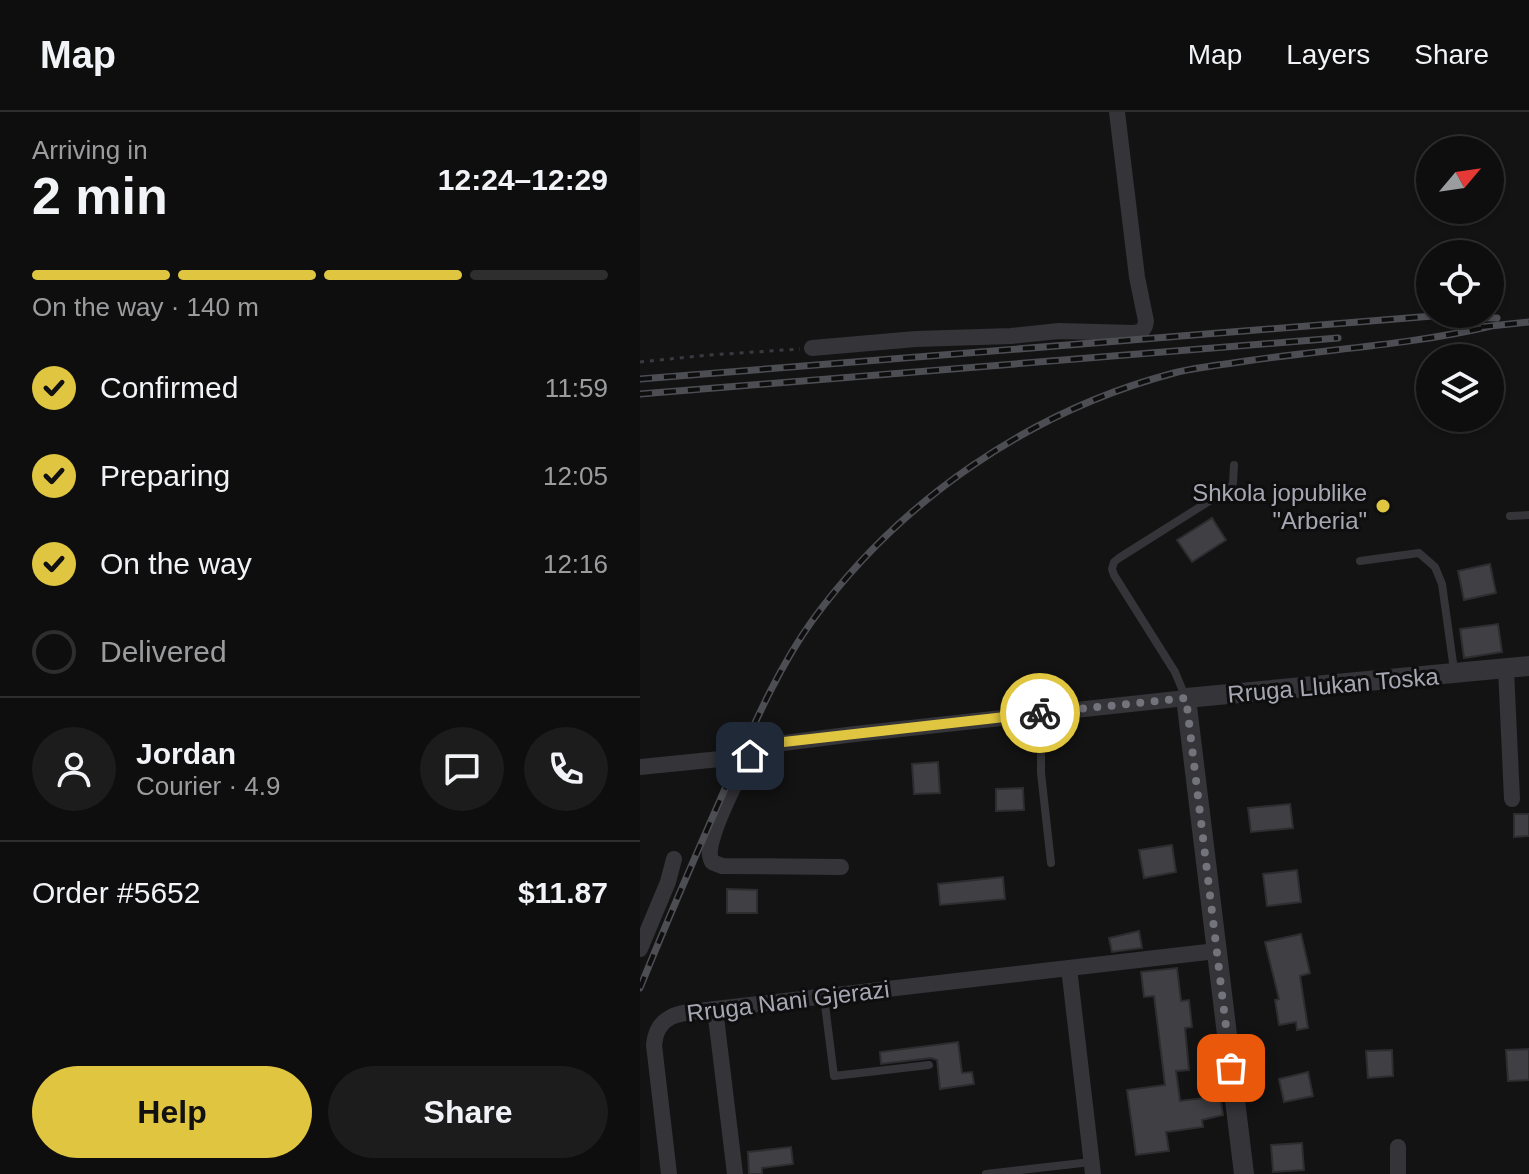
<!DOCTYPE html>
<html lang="en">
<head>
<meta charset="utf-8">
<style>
  body { margin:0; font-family:Arial,sans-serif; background:#1c1c1d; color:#f1f3f6; height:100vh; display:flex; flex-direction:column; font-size:30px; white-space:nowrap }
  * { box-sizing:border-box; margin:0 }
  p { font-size:26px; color:#9b9c9e }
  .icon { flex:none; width:44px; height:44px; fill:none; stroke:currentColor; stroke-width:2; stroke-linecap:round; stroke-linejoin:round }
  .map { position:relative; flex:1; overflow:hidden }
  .side { display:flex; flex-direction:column; background:#0e0e0f; width:640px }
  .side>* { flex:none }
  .needle { width:52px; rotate:61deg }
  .tools { position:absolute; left:776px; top:24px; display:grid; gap:16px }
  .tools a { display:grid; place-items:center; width:88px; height:88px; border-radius:50%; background:#0e0e0f; box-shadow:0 2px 6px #0004,0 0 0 2px #2e2e2f; font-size:40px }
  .pin { position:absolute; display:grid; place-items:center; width:68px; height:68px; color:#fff; margin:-34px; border-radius:16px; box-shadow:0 4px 12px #0006 }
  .courier { position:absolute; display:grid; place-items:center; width:80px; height:80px; margin:-40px; border:6px solid #dfc540; border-radius:50%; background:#fff; color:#222; box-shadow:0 2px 10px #0007 }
  .headline em { font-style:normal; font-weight:700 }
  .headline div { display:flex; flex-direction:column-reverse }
  .headline { display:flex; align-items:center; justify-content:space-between; height:136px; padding:0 32px }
  h1 { font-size:52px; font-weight:700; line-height:60px }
  .bar { display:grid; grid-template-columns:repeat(4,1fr); gap:12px 8px; align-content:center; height:96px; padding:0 32px }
  .bar i { height:10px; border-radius:6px; background:#2e2e2f }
  .bar .active { background:#dfc540 }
  .bar p { grid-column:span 4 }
  .line { display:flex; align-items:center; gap:20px; padding:0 32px; border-top:2px solid #2e2e2f }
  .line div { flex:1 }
  .round { display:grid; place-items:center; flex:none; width:84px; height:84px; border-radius:42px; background:#1c1c1d }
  ol { padding:0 32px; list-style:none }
  li { display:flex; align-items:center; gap:24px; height:88px }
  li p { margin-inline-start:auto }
  li .icon { padding:8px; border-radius:50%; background:#dfc540; color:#111; stroke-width:4 }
  li:last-child { color:#9b9c9e }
  li i { width:44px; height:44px; border:4px solid #2e2e2f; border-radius:50% }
  .button { display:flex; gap:16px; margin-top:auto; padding:16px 32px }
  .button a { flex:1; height:92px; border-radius:48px; background:#dfc540; color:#111; font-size:32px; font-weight:700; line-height:92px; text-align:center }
  .button a+a { background:#1c1c1d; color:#f1f3f6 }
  header { display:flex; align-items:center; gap:48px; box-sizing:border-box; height:112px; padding:0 40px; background:#0e0e0f; border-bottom:2px solid #2e2e2f }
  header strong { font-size:38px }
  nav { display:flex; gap:44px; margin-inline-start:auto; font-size:28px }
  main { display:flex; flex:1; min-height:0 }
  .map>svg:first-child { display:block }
</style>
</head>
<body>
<header>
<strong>Map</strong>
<nav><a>Map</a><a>Layers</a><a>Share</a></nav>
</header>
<main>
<section class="side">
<div class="headline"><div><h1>2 min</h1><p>Arriving in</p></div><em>12:24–12:29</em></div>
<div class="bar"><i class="active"></i><i class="active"></i><i class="active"></i><i></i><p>On the way · 140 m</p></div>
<ol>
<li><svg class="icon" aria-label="check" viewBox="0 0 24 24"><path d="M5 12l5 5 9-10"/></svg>Confirmed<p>11:59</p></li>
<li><svg class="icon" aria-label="check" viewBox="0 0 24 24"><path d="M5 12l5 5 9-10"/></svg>Preparing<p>12:05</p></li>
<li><svg class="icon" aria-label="check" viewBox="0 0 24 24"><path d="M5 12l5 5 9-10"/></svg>On the way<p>12:16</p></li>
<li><i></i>Delivered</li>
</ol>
<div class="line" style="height:144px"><a class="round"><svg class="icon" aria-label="person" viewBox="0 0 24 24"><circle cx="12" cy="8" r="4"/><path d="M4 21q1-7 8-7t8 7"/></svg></a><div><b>Jordan</b><p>Courier · 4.9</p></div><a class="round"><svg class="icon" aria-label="chat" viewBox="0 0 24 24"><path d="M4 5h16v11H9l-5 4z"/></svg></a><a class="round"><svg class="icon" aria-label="phone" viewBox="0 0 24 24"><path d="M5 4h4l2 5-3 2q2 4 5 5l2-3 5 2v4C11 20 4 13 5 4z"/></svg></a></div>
<div class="line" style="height:104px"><div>Order #5652</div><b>$11.87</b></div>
<div class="button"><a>Help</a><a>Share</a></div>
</section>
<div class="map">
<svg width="889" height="1062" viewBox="0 0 889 1062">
  <rect width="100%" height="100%" fill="#131314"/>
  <!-- building -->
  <path fill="#404044" stroke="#2d2d30" stroke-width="2" d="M 572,406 L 586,428 L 552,450 L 537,428 Z
    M 850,452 L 856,481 L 824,488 L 818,459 Z
    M 858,512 L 862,540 L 824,546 L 820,517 Z
    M 298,650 L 300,681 L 274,682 L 272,652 Z
    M 383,676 L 384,698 L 356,699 L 356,677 Z
    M 650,692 L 653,716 L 611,720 L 608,696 Z
    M 874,702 L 889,702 L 889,724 L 874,725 Z
    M 532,733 L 536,760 L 504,766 L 499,738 Z
    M 657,758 L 661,790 L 627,794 L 623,762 Z
    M 363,765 L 365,787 L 300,793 L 298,772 Z
    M 87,777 L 117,778 L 117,801 L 87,801 Z
    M 499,819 L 502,836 L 472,840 L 469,826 Z
    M 661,822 L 670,861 L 660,864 L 668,916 L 657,918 L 656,910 L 639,913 L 635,888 L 639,887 L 625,830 Z
    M 537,856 L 541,889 L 549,888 L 552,915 L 545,916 L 549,958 L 536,959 L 540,989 L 580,984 L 583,1003 L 562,1008 L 563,1015 L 526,1020 L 529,1039 L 496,1043 L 487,978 L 525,973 L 514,884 L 504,885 L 501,860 Z
    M 318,930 L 322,961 L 332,960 L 334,972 L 300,977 L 297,948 L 291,946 L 241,952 L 240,940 Z
    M 889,937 L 889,968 L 868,969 L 866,938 Z
    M 752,938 L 753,964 L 728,966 L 726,939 Z
    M 668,960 L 673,984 L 644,990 L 639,967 Z
    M 662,1031 L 664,1058 L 633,1060 L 631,1033 Z
    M 151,1035 L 153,1052 L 122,1056 L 122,1062 L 109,1062 L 108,1040 Z"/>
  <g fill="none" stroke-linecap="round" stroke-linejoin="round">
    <!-- path -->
    <path stroke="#3a3b40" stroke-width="3" stroke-dasharray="4 6" stroke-linecap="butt" d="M 0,250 L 69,243 L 160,237"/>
    <!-- service -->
    <path stroke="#343439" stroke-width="8" d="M 870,404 L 889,403
      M 720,449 L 779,441 L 795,455 L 802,472 L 814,558
      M 545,584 L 535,560 L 474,463 L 472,457 L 474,450 L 479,446 L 590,376 L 593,371 L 594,353
      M 401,602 L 401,661 L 411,751
      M 184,885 L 194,964 L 289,953
      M 346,1062 L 451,1050"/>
    <!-- minor -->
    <path stroke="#343439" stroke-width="16" d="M 172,236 L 276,227 L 371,224 L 419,219 L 494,221 L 502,219 L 505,214 L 506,209 L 497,165 L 477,0
      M 866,557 L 872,687
      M 0,655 L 110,644
      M 201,755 L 82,754 L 72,750 C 70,744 69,744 70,738 C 72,718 104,645 120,634 L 215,622 L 546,586
      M 0,837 L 28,770 L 34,747
      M 429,856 L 453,1062
      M 75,897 L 95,1062
      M 29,1062 L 14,933 C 17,898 47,901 75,897 L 576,839
      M 758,1062 L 758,1035"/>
    <!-- tertiary -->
    <path stroke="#343439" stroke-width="20" d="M 604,1062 L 546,586 L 889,554"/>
    <defs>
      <path id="rail" d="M 841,215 L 889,210
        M 0,267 L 793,204 L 857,206
        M 0,282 L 698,226
        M 0,876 C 28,806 58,738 88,670 C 113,615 137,558 172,509 C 260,388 390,299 534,261 C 558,255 582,253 606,249 C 688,237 771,233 851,214"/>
    </defs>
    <!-- rail casing -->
    <use href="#rail" stroke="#4d4e53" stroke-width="7"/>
    <!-- rail -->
    <use href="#rail" stroke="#0e0e0f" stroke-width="4" stroke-dasharray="12" stroke-linecap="butt"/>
  </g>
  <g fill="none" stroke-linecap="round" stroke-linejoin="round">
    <!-- done -->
    <path stroke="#73737b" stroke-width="8" stroke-dasharray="0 14.4" d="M 400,601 L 546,586 L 591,956"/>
    <!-- route -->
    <path stroke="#dfc540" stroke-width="10" d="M 110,644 L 114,638 L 126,632 L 400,601"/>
  </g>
  <!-- markers -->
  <circle fill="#dfc540" stroke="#0e0e0f" stroke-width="3" cx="743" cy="394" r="8"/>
  <g text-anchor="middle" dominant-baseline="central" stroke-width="6" stroke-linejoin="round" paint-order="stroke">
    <!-- poi labels -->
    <g font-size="24" fill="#a6a7b3" stroke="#0e0e0f" text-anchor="end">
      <text x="727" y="380">Shkola jopublike<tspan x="727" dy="28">"Arberia"</tspan></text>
    </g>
    <!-- street labels -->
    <g font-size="24" fill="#a6a7b3" stroke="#0e0e0f">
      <text transform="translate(693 573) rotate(-5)">Rruga Llukan Toska</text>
      <text transform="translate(148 889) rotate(-7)">Rruga Nani Gjerazi</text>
    </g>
  </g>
</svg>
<div class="tools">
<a><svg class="needle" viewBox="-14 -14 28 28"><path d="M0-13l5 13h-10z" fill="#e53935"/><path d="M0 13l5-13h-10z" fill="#9b9c9e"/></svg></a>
<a><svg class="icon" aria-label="locate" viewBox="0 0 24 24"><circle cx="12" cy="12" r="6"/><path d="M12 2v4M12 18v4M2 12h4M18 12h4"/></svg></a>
<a><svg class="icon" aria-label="layers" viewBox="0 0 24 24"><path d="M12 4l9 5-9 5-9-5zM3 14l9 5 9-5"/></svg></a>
</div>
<div class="pin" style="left:591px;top:956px;background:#ea580c"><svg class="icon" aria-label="bag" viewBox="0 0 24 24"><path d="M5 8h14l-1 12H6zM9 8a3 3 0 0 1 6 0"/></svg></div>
<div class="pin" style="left:110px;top:644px;background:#1f2937"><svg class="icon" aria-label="home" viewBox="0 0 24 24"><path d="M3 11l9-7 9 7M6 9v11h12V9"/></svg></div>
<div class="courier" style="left:400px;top:601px"><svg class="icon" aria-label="bike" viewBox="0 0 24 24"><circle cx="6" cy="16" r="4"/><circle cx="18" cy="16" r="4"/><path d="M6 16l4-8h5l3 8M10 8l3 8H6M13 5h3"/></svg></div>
</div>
</main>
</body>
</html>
